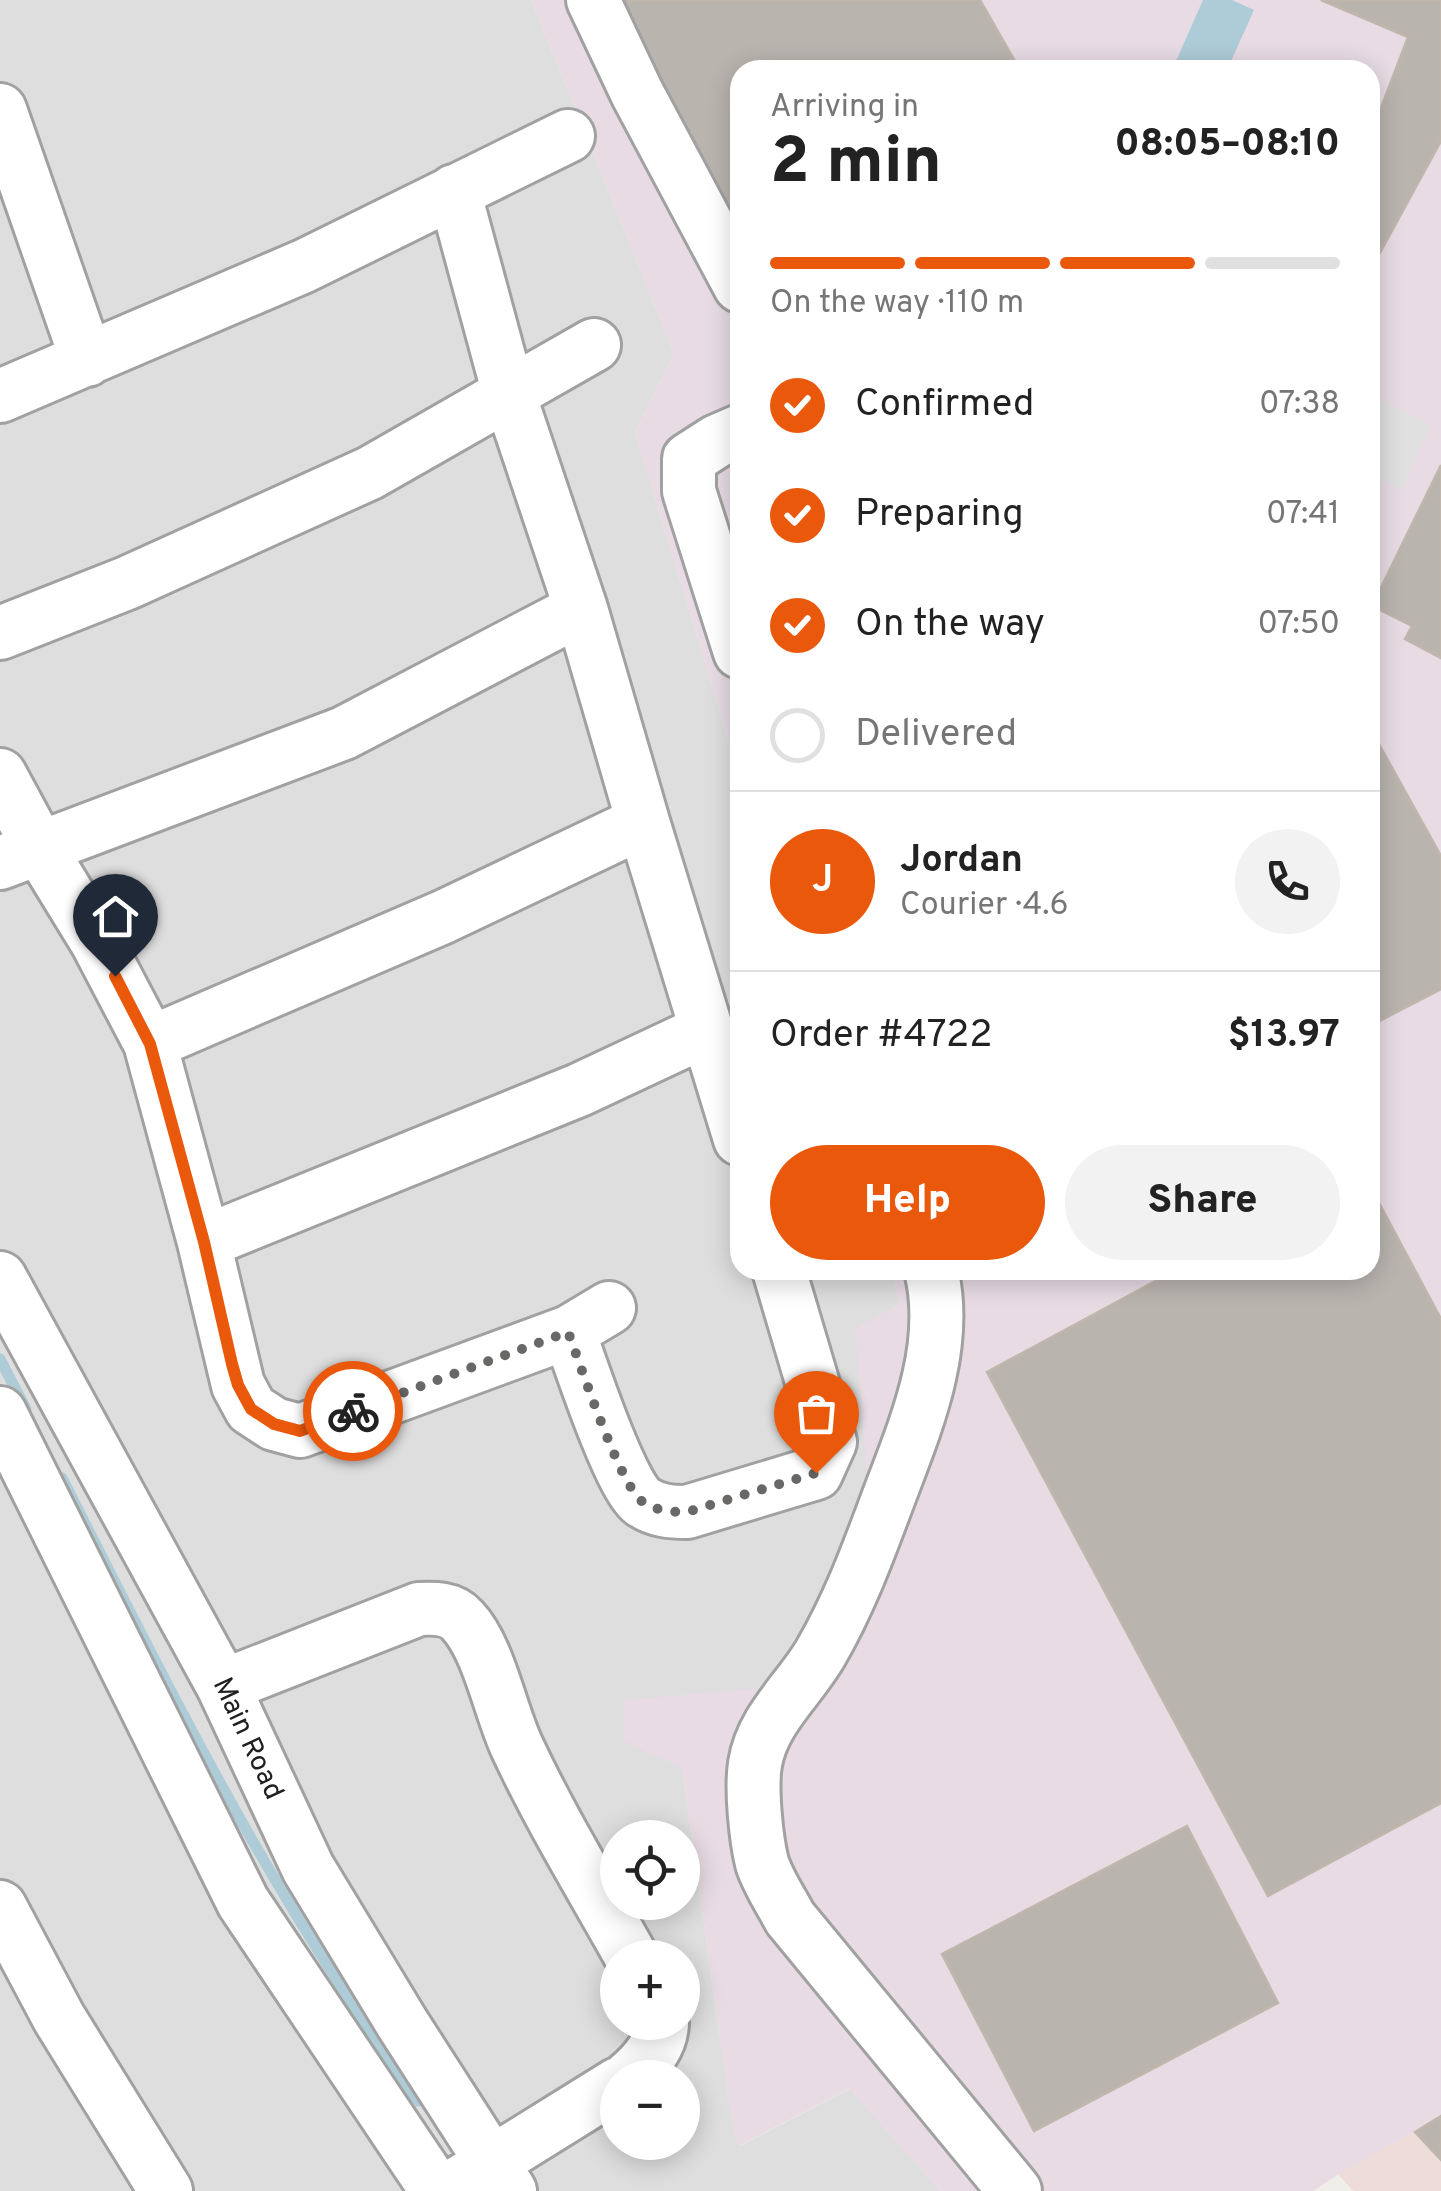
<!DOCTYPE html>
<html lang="en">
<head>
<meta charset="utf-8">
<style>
  body { margin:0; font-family:Overpass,sans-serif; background:#f2f2f2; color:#222; height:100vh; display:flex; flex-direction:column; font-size:38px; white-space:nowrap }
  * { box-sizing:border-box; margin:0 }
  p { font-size:32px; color:#767676 }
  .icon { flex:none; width:55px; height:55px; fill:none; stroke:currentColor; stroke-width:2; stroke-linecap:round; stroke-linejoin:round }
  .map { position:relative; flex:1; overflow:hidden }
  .side { position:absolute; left:730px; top:60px; width:650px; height:1220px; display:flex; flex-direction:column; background:#fff; border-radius:30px; box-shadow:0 5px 25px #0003 }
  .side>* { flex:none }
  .buttons { position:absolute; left:600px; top:1820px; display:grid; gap:20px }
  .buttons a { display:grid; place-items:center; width:100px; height:100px; border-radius:50%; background:#fff; box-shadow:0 5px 25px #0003; font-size:50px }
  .pin { position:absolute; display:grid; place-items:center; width:85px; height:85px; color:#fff; margin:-102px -42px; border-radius:50% 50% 50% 0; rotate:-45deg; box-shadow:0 0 10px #0007 }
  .pin .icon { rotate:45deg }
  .courier { position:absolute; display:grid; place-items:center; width:100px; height:100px; margin:-50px; border:8px solid #ea580c; border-radius:50%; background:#fff; color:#222; box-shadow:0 2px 12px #0007 }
  .head em { font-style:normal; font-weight:800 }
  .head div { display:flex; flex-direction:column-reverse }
  .head { display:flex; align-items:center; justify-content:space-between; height:170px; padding:0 40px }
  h1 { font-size:65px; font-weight:800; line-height:75px }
  .bar { display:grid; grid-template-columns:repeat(4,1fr); gap:15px 10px; align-content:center; height:120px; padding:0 40px }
  .bar i { height:12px; border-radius:8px; background:#e0e0e0 }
  .bar .selected { background:#ea580c }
  .bar p { grid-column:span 4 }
  .line { display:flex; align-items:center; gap:25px; padding:0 40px; border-top:2px solid #e0e0e0 }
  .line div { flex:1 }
  .round { display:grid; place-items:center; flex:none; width:105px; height:105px; border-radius:52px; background:#f2f2f2 }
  ol { padding:0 40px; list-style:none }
  li { display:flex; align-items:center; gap:30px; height:110px }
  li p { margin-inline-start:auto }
  li .icon { padding:10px; border-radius:50%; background:#ea580c; color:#fff; stroke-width:4 }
  li:last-child { color:#767676 }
  li i { width:55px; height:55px; border:5px solid #e0e0e0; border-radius:50% }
  .button { display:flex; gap:20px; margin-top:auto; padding:20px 40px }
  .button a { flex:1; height:115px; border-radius:60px; background:#ea580c; color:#fff; font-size:40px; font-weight:800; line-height:115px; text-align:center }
  .button a+a { background:#f2f2f2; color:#222 }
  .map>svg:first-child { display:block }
</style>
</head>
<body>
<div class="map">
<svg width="1441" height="2191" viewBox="0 0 1441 2191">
  <rect width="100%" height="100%" fill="#f0eee8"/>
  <!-- residential -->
  <path fill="#dedede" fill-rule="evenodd" d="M 0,0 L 531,0 L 674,354 L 635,433 L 740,778 L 740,1270 L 890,1270 L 900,1303 L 868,1491 L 813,1658 L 682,1768 L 730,2108 L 740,2146 L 850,2089 L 940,2191 L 0,2191 ZM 618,1838 L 682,1838 L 682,1902 L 618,1902 ZM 618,1958 L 682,1958 L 682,2022 L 618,2022 ZM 618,2078 L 682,2078 L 682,2142 L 618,2142 Z"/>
  <!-- commercial -->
  <path fill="#eedcda" d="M 1441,2116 L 1441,2191 L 1353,2191 L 1338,2174 Z"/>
  <!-- industrial -->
  <path fill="#e8dbe4" d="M 531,0 L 1441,0 L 1441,2116 L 1339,2174 L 1313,2191 L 940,2191 L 849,2089 L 739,2146 L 734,2137 L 682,1768 L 623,1741 L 624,1700 L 788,1686 L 868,1491 L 855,1329 L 900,1303 L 890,1270 L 1370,1270 L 1370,70 L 740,70 L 740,778 L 635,433 L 674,354 Z"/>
  <!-- parking -->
  <path fill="#e0e0e0" d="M 1370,396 L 1431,424 L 1402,490 L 1370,473 Z"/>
  <!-- water -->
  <path fill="#aecbd8" d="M 1203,0 L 1232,0 L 1254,10 L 1227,70 L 1172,70 Z"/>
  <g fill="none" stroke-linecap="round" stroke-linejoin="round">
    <!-- stream -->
    <path stroke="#aecbd8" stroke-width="11" d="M 0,1359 L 26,1409
      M 62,1478 C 130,1612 197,1747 273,1876 C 318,1953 367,2028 418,2101"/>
  </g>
  <!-- building -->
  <path fill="#b9b4ae" stroke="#c0b6ac" stroke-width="2.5" d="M 606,0 L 980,0 L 1020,70 L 740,70 L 740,232 Z
    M 1321,0 L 1441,0 L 1441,141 L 1370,271 L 1370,137 L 1408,37 Z
    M 1441,465 L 1441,658 L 1405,639 L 1412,626 L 1372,606 Z
    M 1370,728 L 1441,856 L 1441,989 L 1370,1026 Z
    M 1370,1186 L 1441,1319 L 1441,1803 L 1268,1896 L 987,1372 L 1176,1270 L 1370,1270 Z
    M 1187,1826 L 1278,2003 L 1034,2131 L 942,1954 Z
    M 1441,2116 L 1441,2160 L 1415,2132 Z"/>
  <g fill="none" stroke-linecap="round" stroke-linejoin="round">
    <defs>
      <path id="minor" d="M 593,0 L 637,93 L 740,286
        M 0,110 L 87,360
        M 454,191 L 509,394 L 581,609 L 643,822 L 740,1139
        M 0,396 L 304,266 L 568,136
        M 740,431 L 717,441 L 689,459 L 689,491 L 740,652
        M 0,633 L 127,583 L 370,473 L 594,345
        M 0,775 L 40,849 L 97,942 L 150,1043 L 204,1242 L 238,1385 L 251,1409 L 274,1424 L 300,1431 L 569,1332 L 609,1308
        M 0,863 L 344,733 L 581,609
        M 150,1043 L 443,917 L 643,822
        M 204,1242 L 579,1090 L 707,1030
        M 931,1270 C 951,1350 912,1434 885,1507 C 866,1558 848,1606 820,1654 C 798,1691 762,1720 755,1764 C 751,1789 756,1839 762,1863 C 768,1882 781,1901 790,1918 L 1015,2191
        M 0,1278 L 223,1686 L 308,1868 L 402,2023 L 510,2191
        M 569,1332 C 580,1363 621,1488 643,1502 C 657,1511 671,1512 687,1512 L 816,1473 L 830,1442 L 779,1270
        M 0,1413 L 243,1902 L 437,2191
        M 223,1686 L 419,1609 C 434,1608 451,1608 462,1620 C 489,1648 500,1711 517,1747 C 551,1820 593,1888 632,1958
        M 0,1907 L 59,2018 L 166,2191
        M 628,2078 C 645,2064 662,2044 662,2022
        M 462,2181 L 618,2084"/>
    </defs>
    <!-- minor casing -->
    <use href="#minor" stroke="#a1a1a1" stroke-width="58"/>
    <!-- minor -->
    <use href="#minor" stroke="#fff" stroke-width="52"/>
  </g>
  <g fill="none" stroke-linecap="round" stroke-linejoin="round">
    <!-- done -->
    <path stroke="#696866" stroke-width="10" stroke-dasharray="0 18" d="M 353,1411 L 568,1332 C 580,1363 621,1489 643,1502 C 657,1511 671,1512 687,1512 L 816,1473"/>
    <!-- route -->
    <path stroke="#ea580c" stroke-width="12" d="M 115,976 L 150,1044 L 204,1242 L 232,1364 L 238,1385 L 251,1409 L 274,1424 L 300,1431 L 353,1411"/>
  </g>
  <g text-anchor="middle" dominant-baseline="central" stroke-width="8" stroke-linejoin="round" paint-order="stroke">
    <!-- street labels -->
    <g font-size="28" fill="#202020" stroke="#fff">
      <text transform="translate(247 1739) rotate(65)">Main Road</text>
    </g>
  </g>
</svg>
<div class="buttons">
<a><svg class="icon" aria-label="locate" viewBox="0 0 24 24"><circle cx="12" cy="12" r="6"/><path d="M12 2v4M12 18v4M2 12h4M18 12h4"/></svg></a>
<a>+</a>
<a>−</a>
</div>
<div class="pin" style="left:816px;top:1473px;background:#ea580c"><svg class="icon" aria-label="bag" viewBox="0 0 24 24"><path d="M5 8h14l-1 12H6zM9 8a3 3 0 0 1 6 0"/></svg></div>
<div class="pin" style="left:115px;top:976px;background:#1f2937"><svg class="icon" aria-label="home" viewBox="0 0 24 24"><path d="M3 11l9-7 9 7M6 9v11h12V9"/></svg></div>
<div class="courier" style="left:353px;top:1411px"><svg class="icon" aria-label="bike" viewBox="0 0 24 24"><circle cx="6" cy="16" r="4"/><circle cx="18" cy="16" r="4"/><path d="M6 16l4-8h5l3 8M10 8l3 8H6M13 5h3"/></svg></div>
<section class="side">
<div class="head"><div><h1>2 min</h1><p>Arriving in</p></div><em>08:05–08:10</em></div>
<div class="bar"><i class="selected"></i><i class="selected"></i><i class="selected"></i><i></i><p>On the way · 110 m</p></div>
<ol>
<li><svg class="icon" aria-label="check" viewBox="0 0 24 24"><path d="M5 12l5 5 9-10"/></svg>Confirmed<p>07:38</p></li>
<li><svg class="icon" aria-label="check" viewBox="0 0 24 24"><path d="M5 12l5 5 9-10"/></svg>Preparing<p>07:41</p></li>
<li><svg class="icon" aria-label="check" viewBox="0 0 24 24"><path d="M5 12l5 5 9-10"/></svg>On the way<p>07:50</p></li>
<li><i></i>Delivered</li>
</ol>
<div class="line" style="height:180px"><b class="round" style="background:#ea580c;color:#fff">J</b><div><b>Jordan</b><p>Courier · 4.6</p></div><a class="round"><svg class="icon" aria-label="phone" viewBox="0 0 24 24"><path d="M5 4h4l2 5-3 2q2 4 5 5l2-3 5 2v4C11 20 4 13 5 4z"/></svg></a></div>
<div class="line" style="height:130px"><div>Order #4722</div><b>$13.97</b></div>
<div class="button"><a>Help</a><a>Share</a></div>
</section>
</div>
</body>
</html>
